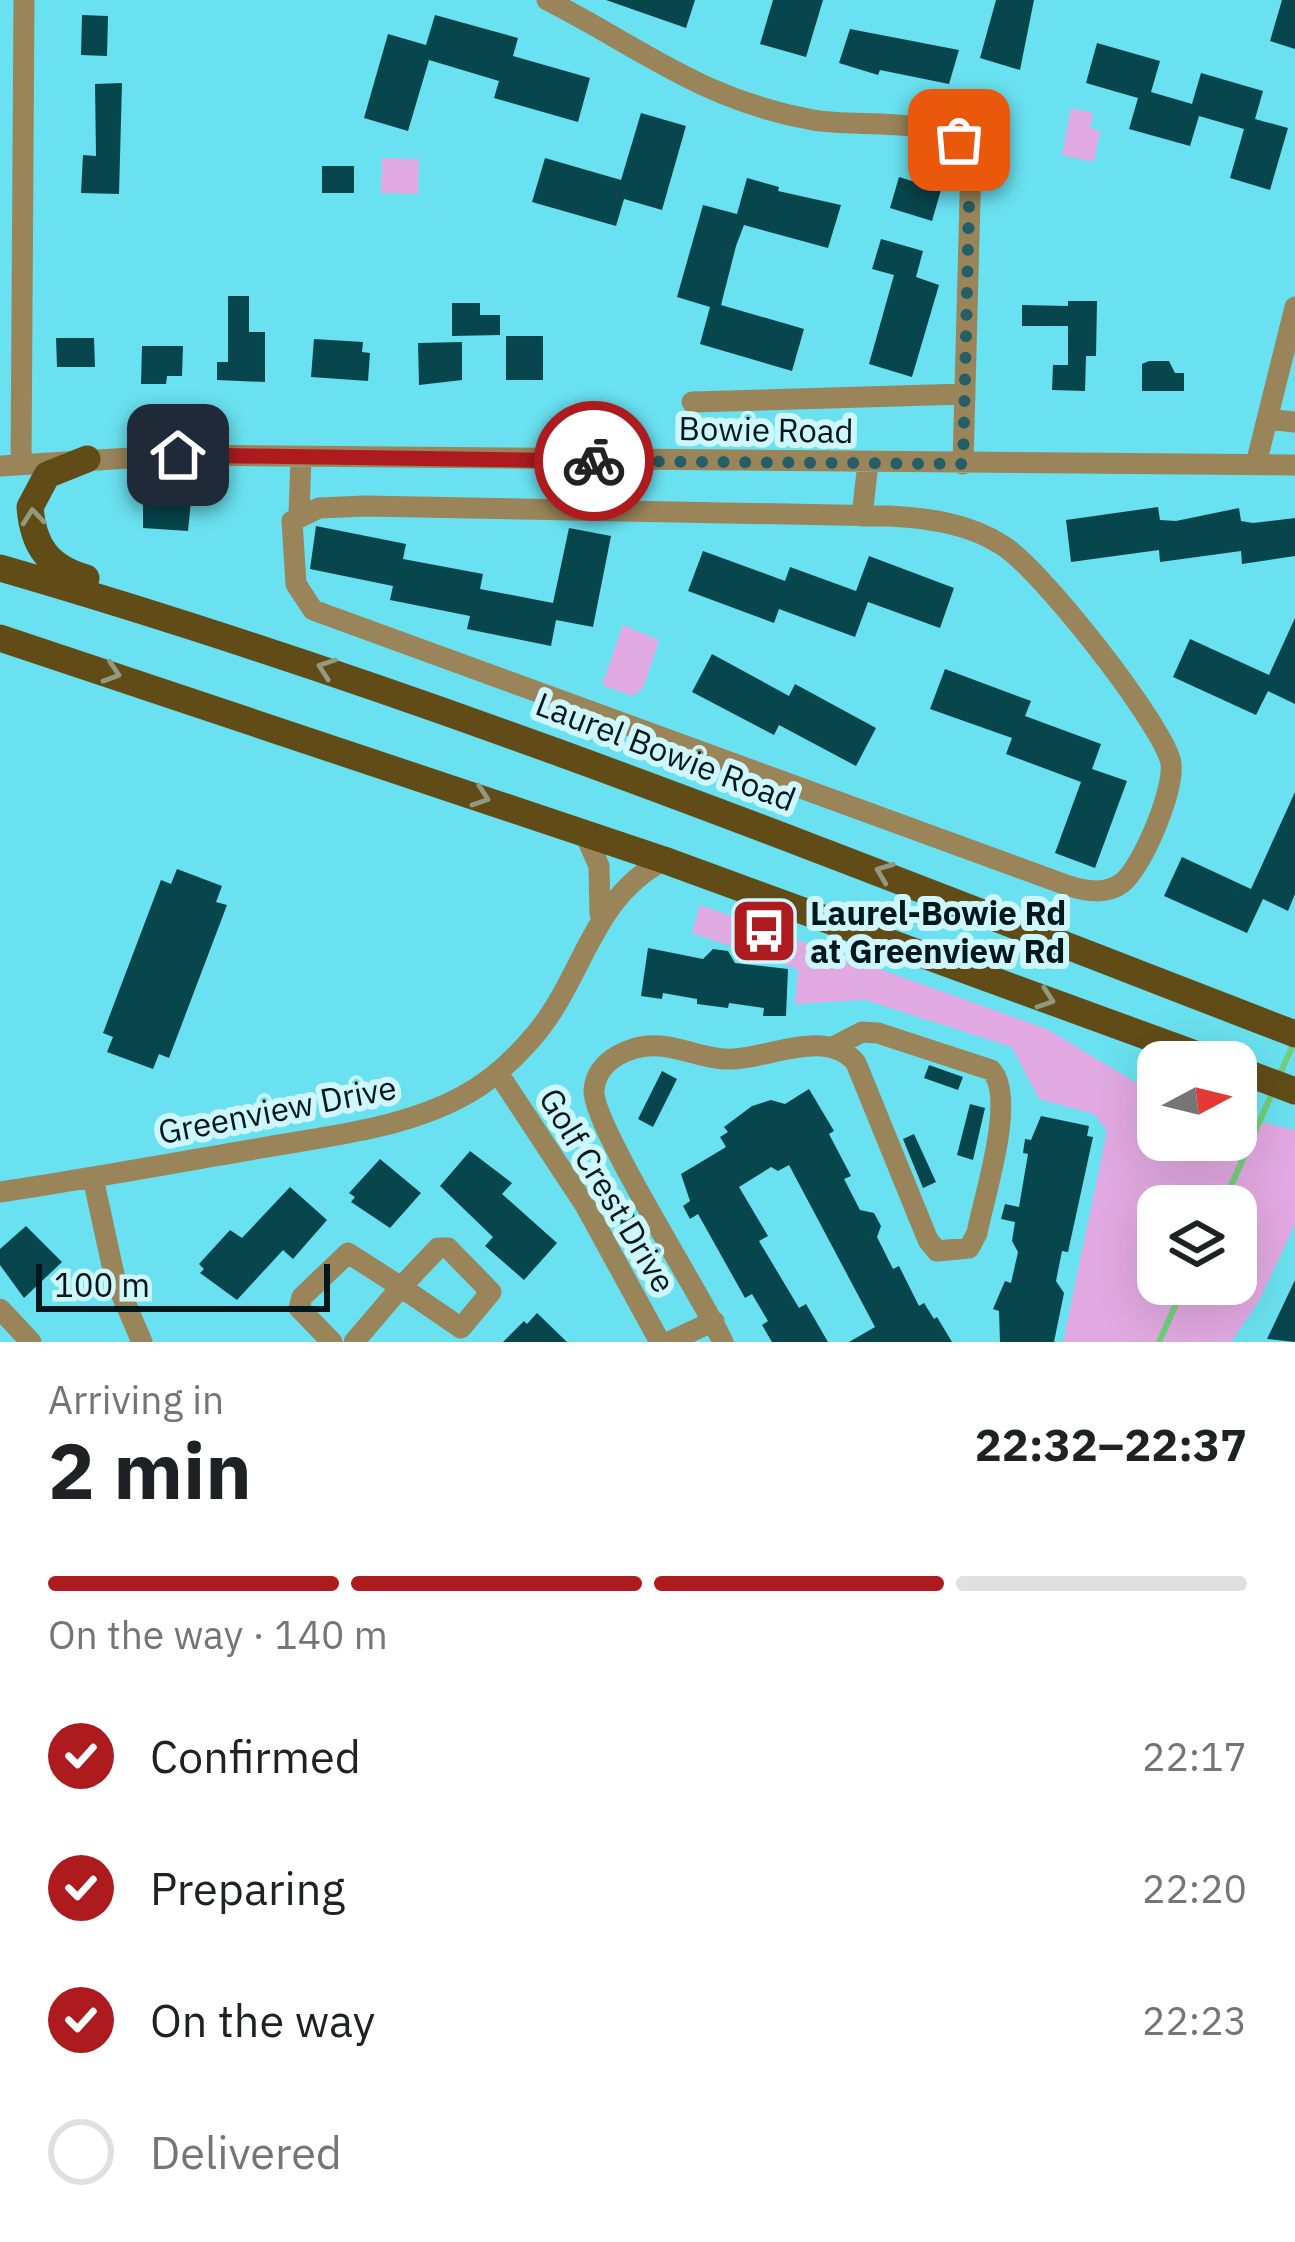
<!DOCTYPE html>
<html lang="en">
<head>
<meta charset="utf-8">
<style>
  body { margin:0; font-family:"IBM Plex Sans",sans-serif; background:#f2f2f2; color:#202124; height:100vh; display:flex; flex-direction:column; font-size:45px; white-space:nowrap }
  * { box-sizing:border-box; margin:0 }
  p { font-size:39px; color:#757577 }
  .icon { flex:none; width:66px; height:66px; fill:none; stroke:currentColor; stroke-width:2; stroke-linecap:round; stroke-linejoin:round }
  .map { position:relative; height:1342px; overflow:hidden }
  .side { display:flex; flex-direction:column; background:#fff; flex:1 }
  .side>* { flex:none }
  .needle { width:78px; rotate:83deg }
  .tools { position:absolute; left:1137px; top:1041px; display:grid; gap:24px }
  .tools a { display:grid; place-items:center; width:120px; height:120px; border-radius:24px; background:#fff; box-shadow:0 12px 48px #0002; font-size:60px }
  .scale { position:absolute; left:36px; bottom:30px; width:294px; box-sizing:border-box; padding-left:12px; border:6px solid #00181b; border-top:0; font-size:33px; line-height:42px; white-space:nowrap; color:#00181b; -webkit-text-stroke:9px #cdf7fc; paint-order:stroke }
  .pin { position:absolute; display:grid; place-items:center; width:102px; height:102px; color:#fff; margin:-51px; border-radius:24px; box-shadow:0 6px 18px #0006 }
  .courier { position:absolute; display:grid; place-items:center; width:120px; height:120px; margin:-60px; border:9px solid #ae1b1f; border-radius:50%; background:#fff; color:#222; box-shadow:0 3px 15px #0007 }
  .head em { font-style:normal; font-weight:700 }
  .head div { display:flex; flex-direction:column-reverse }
  .head { display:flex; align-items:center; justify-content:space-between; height:204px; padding:0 48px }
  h1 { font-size:78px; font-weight:700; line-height:90px }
  .bar { display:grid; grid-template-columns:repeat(4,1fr); gap:18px 12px; align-content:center; height:144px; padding:0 48px }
  .bar i { height:15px; border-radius:9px; background:#e0e0e0 }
  .bar .current { background:#ae1b1f }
  .bar p { grid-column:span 4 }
  ol { padding:0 48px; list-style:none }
  li { display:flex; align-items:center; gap:36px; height:132px }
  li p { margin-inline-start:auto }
  li .icon { padding:12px; border-radius:50%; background:#ae1b1f; color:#fff; stroke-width:4 }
  li:last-child { color:#757577 }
  li i { width:66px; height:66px; border:6px solid #e0e0e0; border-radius:50% }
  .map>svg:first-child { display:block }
</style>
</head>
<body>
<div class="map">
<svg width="1295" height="1342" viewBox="0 0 1295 1342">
  <rect width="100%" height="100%" fill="#6ae1f0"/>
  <!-- green -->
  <path fill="#e1a9e1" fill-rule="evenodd" d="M 1071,108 L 1093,113 L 1090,128 L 1100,131 L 1094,162 L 1062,155 Z
    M 382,158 L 419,159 L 418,194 L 381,193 Z
    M 623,625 L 659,640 L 643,688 L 632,696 L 602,685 Z
    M 700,905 L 1047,1029 L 1158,1096 L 1158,1140 L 1236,1140 L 1236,1116 L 1295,1130 L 1295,1224 L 1260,1299 L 1231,1342 L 1063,1342 L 1107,1131 L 1094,1114 L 1039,1099 L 1012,1047 L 865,1000 L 795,1004 L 798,969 L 692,933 ZM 1236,1206 L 1236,1284 L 1158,1284 L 1158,1206 Z"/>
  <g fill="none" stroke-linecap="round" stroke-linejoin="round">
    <!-- stream -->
    <path stroke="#72cf7c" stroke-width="6" d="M 1280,1074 L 1294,1042
      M 1222,1206 L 1273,1091
      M 1159,1342 L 1185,1284"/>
  </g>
  <!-- building -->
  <path fill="#08464d" d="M 606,0 L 695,0 L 686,28 Z
    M 773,0 L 823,0 L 806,57 L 760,44 Z
    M 996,0 L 1034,0 L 1020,70 L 980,58 Z
    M 1282,0 L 1295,0 L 1295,49 L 1270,41 Z
    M 82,15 L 108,16 L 107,56 L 81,55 Z
    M 435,15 L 518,38 L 513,56 L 590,78 L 578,122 L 494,98 L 499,81 L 429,60 L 408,131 L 364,118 L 388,34 L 426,45 Z
    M 850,29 L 959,50 L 949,84 L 880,70 L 878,75 L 839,63 Z
    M 1097,43 L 1160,61 L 1151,92 L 1192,104 L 1201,73 L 1263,91 L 1255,119 L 1288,128 L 1270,190 L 1230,178 L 1244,129 L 1199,116 L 1190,146 L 1129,129 L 1138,98 L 1086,83 Z
    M 122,83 L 119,194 L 81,193 L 83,155 L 96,156 L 95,84 Z
    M 641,113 L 686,126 L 662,210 L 624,199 L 616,226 L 532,202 L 545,158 L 621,180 Z
    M 322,166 L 354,166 L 354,193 L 322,193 Z
    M 899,177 L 941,190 L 932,221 L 890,208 Z
    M 747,178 L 779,187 L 778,191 L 841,205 L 828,248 L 744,225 L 736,246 L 721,305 L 804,329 L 792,371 L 700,344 L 710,307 L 677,297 L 703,205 L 737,214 Z
    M 881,239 L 923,251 L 916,277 L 939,285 L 912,377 L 869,364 L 894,275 L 872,269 Z
    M 228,296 L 249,296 L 249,332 L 265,332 L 265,382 L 217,380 L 217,362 L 228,362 Z
    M 1068,301 L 1097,301 L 1096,356 L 1086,356 L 1085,391 L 1052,390 L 1053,365 L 1068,365 L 1068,326 L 1022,326 L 1022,305 L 1068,306 Z
    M 452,303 L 480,303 L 480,315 L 500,315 L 500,335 L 452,336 Z
    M 506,336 L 543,336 L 543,380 L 506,380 Z
    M 56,338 L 94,338 L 95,367 L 57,367 Z
    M 314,339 L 363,342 L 362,352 L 370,353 L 368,381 L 311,377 Z
    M 462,342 L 462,380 L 419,385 L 418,343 Z
    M 142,346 L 183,346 L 182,376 L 167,376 L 166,384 L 141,384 Z
    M 1149,361 L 1169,361 L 1175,373 L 1184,373 L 1184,391 L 1142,391 L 1142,364 Z
    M 143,490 L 192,491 L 188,531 L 143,528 Z
    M 1158,507 L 1160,520 L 1176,521 L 1239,508 L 1241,521 L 1253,523 L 1295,518 L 1295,556 L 1242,564 L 1241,551 L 1160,562 L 1159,550 L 1071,562 L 1066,520 Z
    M 316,526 L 406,544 L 403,559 L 483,574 L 480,589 L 553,603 L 569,528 L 611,536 L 593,627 L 556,620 L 551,646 L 467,629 L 470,616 L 390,600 L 393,586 L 310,569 Z
    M 703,551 L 785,581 L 790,567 L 856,591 L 869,556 L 954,588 L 940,628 L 868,602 L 855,637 L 779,609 L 774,623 L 688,591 Z
    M 1295,618 L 1295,704 L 1268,691 L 1256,715 L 1173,677 L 1190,639 L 1269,675 Z
    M 712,654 L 789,696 L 795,684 L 876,728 L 856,766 L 779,725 L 774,735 L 692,692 Z
    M 945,669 L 1031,701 L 1025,716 L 1101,744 L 1092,769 L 1127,781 L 1095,868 L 1055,853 L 1081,782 L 1006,754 L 1012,738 L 930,709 Z
    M 1295,792 L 1295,894 L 1288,911 L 1263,899 L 1247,933 L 1164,896 L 1182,857 L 1251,889 Z
    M 177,869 L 222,886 L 216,902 L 227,905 L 169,1058 L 159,1054 L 153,1069 L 107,1052 L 113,1037 L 103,1033 L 161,880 L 171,884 Z
    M 648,948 L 703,959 L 713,949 L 728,951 L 735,963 L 788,969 L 786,1016 L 763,1016 L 764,1008 L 729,1003 L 728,1008 L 697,1004 L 697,999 L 663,993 L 662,999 L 641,996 Z
    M 929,1065 L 963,1077 L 958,1090 L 924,1078 Z
    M 662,1071 L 677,1079 L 653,1127 L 638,1119 Z
    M 809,1089 L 834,1131 L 829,1134 L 851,1176 L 844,1179 L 860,1210 L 874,1213 L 881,1226 L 877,1237 L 893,1269 L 899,1266 L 919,1306 L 924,1303 L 934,1319 L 937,1317 L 952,1342 L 849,1342 L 875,1327 L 789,1165 L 778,1171 L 771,1167 L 739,1187 L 768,1236 L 759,1241 L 799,1308 L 806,1304 L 828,1342 L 772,1342 L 762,1325 L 768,1321 L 752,1294 L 745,1298 L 698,1214 L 690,1219 L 683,1206 L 690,1201 L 681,1174 L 726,1147 L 720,1137 L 728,1132 L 724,1127 L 752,1106 L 771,1100 L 785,1104 Z
    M 970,1104 L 985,1108 L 973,1160 L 957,1155 Z
    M 1041,1116 L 1089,1126 L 1087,1136 L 1093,1137 L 1068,1252 L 1062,1251 L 1056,1281 L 1064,1293 L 1054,1342 L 1000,1342 L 999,1311 L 993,1309 L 1005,1281 L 1011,1283 L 1018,1252 L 1012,1241 L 1015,1222 L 1001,1219 L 1005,1204 L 1019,1207 L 1028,1154 L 1023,1153 L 1025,1139 L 1031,1140 Z
    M 914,1134 L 936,1182 L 923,1188 L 903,1139 Z
    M 470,1151 L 512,1183 L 502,1194 L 557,1243 L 524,1280 L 485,1246 L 493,1237 L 440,1186 Z
    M 380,1159 L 421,1193 L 390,1228 L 351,1202 L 355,1197 L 349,1193 Z
    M 290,1187 L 327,1220 L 293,1259 L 283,1250 L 237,1300 L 200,1273 L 204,1269 L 199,1264 L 230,1230 L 242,1238 Z
    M 627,1202 L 653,1248 L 640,1256 L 613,1211 Z
    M 26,1226 L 62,1262 L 24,1298 L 0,1265 L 0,1249 Z
    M 1295,1280 L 1295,1342 L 1267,1339 Z
    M 537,1313 L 567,1342 L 503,1342 L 524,1321 L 527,1324 Z"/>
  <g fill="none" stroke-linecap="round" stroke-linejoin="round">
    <!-- minor -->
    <path stroke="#998559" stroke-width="21" d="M 547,0 C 643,49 702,100 813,120 C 857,128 930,115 965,146 L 971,161 L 963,464
      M 692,402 L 965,394
      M 1267,419 L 1295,422
      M 21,463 L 24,0
      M 1256,464 L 1295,307
      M 0,466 L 179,455 L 1295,465
      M 365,506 L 888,516 C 927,518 968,523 1002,545 C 1040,568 1156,716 1170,759 C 1178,784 1142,868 1122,883 C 1106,895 1086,891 1069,886 L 313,610 L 296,584 L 292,521 L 319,508 Z
      M 299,514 L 301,457
      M 862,516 L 868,463
      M 584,832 L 599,866 L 600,914
      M 498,1073 L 585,1205 L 660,1342
      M 93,1178 L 115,1279 L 142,1342
      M 0,1192 C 87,1179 174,1163 261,1148 C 328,1136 402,1129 463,1096 C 487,1083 508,1065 526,1045 C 585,983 586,902 664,860
      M 438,1248 L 448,1248 L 491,1292 L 461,1328 L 401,1287 Z
      M 0,1309 L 31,1342
      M 332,1342 L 299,1308 L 302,1297 L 348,1253 L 401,1287 L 354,1342
      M 669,1342 L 714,1321
      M 723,1342 C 702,1296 591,1123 594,1090 C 596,1067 615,1054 636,1048 C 672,1039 699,1061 734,1059 C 771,1057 828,1028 856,1063 L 928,1240 L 937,1251 L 969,1248 L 977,1233 C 984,1196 1017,1097 991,1070 L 878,1033 L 862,1032 L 833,1047"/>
    <!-- major -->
    <path stroke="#614c17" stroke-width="27" d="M 0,568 C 442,696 866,869 1295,1034
      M 86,578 C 48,567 33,546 30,507 L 47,475 L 87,459
      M 0,638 L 664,860 L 1217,1062
      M 1236,1069 L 1295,1091"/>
  </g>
  <!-- one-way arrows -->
  <defs><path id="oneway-chevron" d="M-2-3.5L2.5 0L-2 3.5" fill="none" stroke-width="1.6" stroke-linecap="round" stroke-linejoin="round" transform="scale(3)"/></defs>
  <g stroke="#92997e">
    <use href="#oneway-chevron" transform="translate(33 517) rotate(-96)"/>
    <use href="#oneway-chevron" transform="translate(326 668) rotate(-161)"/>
    <use href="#oneway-chevron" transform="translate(112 673) rotate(18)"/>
    <use href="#oneway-chevron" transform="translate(481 797) rotate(19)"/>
    <use href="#oneway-chevron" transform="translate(884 872) rotate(-159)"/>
    <use href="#oneway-chevron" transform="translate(1046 999) rotate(19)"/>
  </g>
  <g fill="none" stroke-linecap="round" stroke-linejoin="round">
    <!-- done -->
    <path stroke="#255e66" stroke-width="12" stroke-dasharray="0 21.6" d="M 594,461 L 963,464 L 970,161 L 959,140"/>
    <!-- route -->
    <path stroke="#ae1b1f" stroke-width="15" d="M 178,455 L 594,461"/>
  </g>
  <!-- icons -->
  <defs>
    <symbol id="bus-square" viewBox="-11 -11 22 22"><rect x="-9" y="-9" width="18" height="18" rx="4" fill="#ae1b1f" stroke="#cdf7fc"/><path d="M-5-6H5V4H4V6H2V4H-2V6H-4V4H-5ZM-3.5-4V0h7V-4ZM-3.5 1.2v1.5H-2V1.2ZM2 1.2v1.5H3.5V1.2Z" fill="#fff"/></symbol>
  </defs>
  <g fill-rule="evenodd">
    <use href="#bus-square" x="726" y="893" width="76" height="76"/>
  </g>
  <g text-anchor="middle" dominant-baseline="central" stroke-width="12" stroke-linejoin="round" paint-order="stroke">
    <!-- street labels -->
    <g font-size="33" fill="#00181b" stroke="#cdf7fc">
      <text transform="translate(766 429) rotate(1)">Bowie Road</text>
      <text transform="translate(666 751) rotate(21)">Laurel Bowie Road</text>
      <text transform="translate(277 1109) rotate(-11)">Greenview Drive</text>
      <text transform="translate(608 1190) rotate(59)">Golf Crest Drive</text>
    </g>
    <!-- poi labels -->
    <g font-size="33" font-weight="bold" fill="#00181b" stroke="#cdf7fc" text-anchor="start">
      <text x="810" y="912">Laurel-Bowie Rd<tspan x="810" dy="38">at Greenview Rd</tspan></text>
    </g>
  </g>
</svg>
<div class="tools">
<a><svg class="needle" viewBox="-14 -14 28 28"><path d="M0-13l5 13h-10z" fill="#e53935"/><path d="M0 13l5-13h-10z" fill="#757577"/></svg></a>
<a><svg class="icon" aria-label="layers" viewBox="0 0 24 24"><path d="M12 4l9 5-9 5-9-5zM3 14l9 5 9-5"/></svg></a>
</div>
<div class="scale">100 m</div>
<div class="pin" style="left:959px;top:140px;background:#ea580c"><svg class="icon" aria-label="bag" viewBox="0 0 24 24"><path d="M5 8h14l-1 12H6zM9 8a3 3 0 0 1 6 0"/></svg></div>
<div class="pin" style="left:178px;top:455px;background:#1f2937"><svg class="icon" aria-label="home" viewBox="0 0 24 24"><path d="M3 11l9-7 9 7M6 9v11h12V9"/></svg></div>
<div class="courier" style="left:594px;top:461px"><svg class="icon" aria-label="bike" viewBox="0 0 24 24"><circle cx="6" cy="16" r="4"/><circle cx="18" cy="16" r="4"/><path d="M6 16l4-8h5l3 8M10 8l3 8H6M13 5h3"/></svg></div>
</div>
<section class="side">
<div class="head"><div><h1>2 min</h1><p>Arriving in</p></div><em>22:32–22:37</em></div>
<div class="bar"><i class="current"></i><i class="current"></i><i class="current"></i><i></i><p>On the way · 140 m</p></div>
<ol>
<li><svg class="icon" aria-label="check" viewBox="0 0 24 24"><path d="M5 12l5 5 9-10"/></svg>Confirmed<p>22:17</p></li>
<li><svg class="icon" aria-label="check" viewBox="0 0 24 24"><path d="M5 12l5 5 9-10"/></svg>Preparing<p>22:20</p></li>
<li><svg class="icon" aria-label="check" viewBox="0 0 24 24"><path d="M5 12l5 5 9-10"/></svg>On the way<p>22:23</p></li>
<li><i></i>Delivered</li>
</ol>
</section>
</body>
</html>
